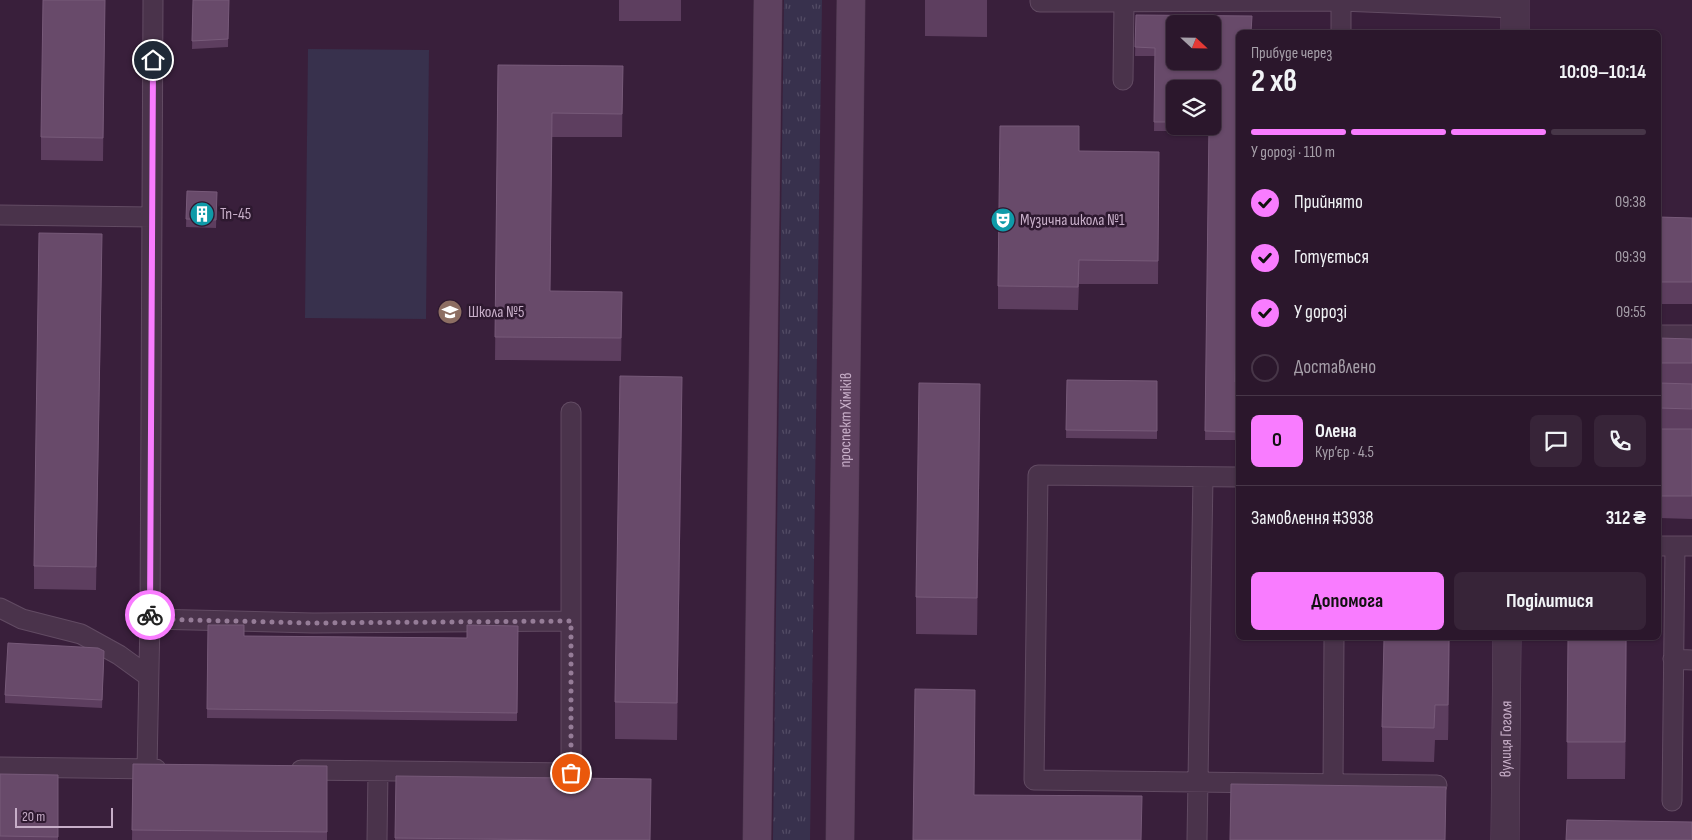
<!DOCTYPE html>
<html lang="uk">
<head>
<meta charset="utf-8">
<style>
  body { margin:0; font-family:"Sofia Sans Condensed",sans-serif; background:#372438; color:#f1f3f6; height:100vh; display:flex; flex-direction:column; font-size:19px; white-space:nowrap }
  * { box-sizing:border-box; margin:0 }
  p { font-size:16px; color:#a69fa9 }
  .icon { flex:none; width:28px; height:28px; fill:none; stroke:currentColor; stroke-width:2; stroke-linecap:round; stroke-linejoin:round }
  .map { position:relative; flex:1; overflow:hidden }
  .side { position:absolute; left:1236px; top:30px; width:425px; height:610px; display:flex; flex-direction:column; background:#2b172c; border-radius:8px; box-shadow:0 1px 4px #0004,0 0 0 1px #473648 }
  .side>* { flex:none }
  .needle { width:32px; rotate:112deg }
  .buttons { position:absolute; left:1166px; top:15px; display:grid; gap:10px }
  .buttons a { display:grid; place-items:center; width:55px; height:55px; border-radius:8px; background:#2b172c; box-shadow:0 1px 4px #0004,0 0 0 1px #473648; font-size:25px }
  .scale { position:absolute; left:15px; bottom:12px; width:98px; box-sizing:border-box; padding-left:5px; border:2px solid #c7aec8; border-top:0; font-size:14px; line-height:18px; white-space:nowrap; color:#c7aec8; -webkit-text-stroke:4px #2e1930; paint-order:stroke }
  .pin { position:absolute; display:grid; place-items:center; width:42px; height:42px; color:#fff; margin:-21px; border:2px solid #fff; border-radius:50%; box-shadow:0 1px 5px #0007 }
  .courier { position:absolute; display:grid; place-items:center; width:50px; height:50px; margin:-25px; border:4px solid #f97cff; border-radius:50%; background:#fff; color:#222; box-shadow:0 1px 6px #0007 }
  .head em { font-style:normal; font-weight:700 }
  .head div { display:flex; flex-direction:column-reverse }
  .head { display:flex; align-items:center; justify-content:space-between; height:85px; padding:0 15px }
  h1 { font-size:32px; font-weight:700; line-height:38px }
  .bar { display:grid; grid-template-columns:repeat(4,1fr); gap:8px 5px; align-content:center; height:60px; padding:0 15px }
  .bar i { height:6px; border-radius:4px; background:#473648 }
  .bar .active { background:#f97cff }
  .bar p { grid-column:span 4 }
  .line { display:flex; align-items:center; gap:12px; padding:0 15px; border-top:1px solid #473648 }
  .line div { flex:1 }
  .round { display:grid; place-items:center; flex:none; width:52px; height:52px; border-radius:8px; background:#372438 }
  ol { padding:0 15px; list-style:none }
  li { display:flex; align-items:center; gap:15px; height:55px }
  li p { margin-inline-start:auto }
  li .icon { padding:5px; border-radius:50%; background:#f97cff; color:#111; stroke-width:4 }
  li:last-child { color:#a69fa9 }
  li i { width:28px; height:28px; border:2px solid #473648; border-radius:50% }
  .button { display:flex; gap:10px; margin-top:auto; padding:10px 15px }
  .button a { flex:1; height:58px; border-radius:8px; background:#f97cff; color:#111; font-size:20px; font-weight:700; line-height:58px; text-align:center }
  .button a+a { background:#372438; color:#f1f3f6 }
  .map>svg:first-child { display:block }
</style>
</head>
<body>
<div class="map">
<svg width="1692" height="840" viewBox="0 0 1692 840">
  <defs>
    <pattern id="grass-tufts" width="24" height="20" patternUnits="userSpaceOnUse" patternTransform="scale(1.25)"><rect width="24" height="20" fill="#38314d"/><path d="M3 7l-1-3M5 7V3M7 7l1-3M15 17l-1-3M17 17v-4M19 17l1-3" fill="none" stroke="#534c65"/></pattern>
  </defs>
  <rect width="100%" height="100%" fill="#391f3b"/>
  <!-- grass -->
  <path fill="url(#grass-tufts)" d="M 784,0 L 822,0 L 810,840 L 773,840 Z"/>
  <!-- garden -->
  <path fill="#38314d" d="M 308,49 L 429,50 L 426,319 L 305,318 Z"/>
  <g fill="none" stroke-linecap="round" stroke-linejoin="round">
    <defs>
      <path id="lane" d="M 1040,0 L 1040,2 L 1341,1 L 1515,8
        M 1341,32 L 1341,0
        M 1123,80 L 1124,2
        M 0,215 L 152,217
        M 1659,335 L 1692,335
        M 1239,477 L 1038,475 L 1034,780 L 1437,785
        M 1659,546 L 1692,546
        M 0,608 L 22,619 L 81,634 L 119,655 L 148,676
        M 150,619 L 313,623 L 571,621
        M 1673,659 L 1692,660
        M 0,767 L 156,769
        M 147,769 L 150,619 L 153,0
        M 301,770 L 571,773 L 571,412
        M 1333,782 L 1334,638
        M 1672,801 L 1675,546
        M 377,840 L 378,771
        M 1197,840 L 1203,477"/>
      <g id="street">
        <path d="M 1515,32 L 1515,0"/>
        <path id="s1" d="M 1505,840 L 1507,638"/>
      </g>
      <g id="secondary">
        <path d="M 757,840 L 768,0"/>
        <path id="s2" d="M 840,840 L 851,0"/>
      </g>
    </defs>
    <!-- lane casing -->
    <use href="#lane" stroke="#624b63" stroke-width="21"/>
    <!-- street casing -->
    <use href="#street" stroke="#624b63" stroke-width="29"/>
    <!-- secondary casing -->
    <use href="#secondary" stroke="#503a52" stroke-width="29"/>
    <!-- lane -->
    <use href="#lane" stroke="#4a334b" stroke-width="19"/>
    <!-- street -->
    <use href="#street" stroke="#4a334b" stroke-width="28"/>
    <!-- secondary -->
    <use href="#secondary" stroke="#5e415f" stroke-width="28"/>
  </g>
  <!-- wall -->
  <path fill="#5d3e5f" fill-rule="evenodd" d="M 105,0 L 103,161 L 41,160 L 41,137 Z
    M 193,0 L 229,0 L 228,47 L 192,49 Z
    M 619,0 L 681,0 L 681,21 L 619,21 Z
    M 925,0 L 987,0 L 987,37 L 925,36 Z
    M 1136,15 L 1239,32 L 1239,140 L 1235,382 L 1239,382 L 1239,440 L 1205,440 L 1209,131 L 1154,131 L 1155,56 L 1135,56 ZM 1175,89 L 1212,126 L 1175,126 Z
    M 498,65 L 623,66 L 622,137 L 552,137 L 550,291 L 622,315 L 621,361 L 495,360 Z
    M 1079,151 L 1159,152 L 1158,284 L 1079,284 L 1078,310 L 998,309 L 998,286 Z
    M 187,191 L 217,192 L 216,228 L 186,227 Z
    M 1659,217 L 1692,218 L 1692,304 L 1659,304 Z
    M 102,257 L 96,590 L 34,589 L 34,566 Z
    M 1659,338 L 1692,339 L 1692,519 L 1659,518 Z
    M 1067,380 L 1157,381 L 1157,439 L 1066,438 Z
    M 682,414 L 677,740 L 615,739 L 615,702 Z
    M 980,421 L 977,635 L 916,634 L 916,597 Z
    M 208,625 L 244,636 L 467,638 L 518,626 L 517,721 L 207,718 Z
    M 1450,638 L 1448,740 L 1435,740 L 1434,762 L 1382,761 L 1382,727 Z
    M 1568,638 L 1627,638 L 1625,779 L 1567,779 Z
    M 104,660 L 102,708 L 5,703 L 5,695 Z
    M 133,764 L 327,766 L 327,840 L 132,840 Z
    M 0,774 L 58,775 L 58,840 L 0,840 Z
    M 395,838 L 650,840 L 395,840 Z"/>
  <!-- shaded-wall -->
  <path fill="#4a2d4c" d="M 622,292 L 622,315 L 621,361 L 621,338 Z
    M 682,377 L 682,414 L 677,740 L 677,703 Z
    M 980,384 L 980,421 L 977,635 L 977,598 Z
    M 1449,638 L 1450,638 L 1448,740 L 1448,705 Z
    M 1626,638 L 1627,638 L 1625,779 L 1625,742 Z"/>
  <!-- building -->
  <path fill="#684a6a" stroke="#775a79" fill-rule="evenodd" d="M 43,0 L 105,0 L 103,138 L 41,137 Z
    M 193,0 L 229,0 L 228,39 L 192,41 Z
    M 1136,15 L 1252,16 L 1251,32 L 1239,32 L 1239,132 L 1235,382 L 1239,382 L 1239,432 L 1205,431 L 1209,126 L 1212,126 L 1212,89 L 1175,89 L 1175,122 L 1154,122 L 1155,48 L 1135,47 ZM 1175,24 L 1212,24 L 1212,61 L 1175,61 Z
    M 498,65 L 623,66 L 622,114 L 552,113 L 550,291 L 622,292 L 621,338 L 495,337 Z
    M 1000,126 L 1079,126 L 1079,151 L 1159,152 L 1158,261 L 1079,260 L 1078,287 L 998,286 Z
    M 187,191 L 217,192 L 216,220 L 186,219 Z
    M 1659,217 L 1692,218 L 1692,282 L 1659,282 Z
    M 39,233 L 102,234 L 96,567 L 34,566 Z
    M 1659,338 L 1692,339 L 1692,363 L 1659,363 Z
    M 620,376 L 682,377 L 677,703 L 615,702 Z
    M 1067,380 L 1157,381 L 1157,431 L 1066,430 Z
    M 919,383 L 980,384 L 977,598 L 916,597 Z
    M 1659,383 L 1692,384 L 1692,409 L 1659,408 Z
    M 1659,429 L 1692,429 L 1692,496 L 1659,496 Z
    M 208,625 L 244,625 L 244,636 L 467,638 L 467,625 L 518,626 L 517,713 L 207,709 Z
    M 1384,638 L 1449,638 L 1448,705 L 1435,705 L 1434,728 L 1382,727 Z
    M 1568,638 L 1626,638 L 1625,742 L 1567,742 Z
    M 8,643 L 98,648 L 104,651 L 102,700 L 5,695 Z
    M 915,689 L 975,690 L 974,795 L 1142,796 L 1141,840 L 913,840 Z
    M 133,764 L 327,766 L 327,832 L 132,830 Z
    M 0,774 L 58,775 L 58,837 L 0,836 Z
    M 396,776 L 651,779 L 650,840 L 567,840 L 395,838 Z
    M 1231,784 L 1446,787 L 1445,840 L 1230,840 Z
    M 1567,820 L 1692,822 L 1692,840 L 1566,840 Z"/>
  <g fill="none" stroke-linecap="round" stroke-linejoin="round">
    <!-- done -->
    <path stroke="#957c97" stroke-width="5" stroke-dasharray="0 9" d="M 150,615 L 150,619 L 313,623 L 571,621 L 571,773"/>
    <!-- route -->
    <path stroke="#f97cff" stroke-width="6" d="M 150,615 L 153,60"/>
  </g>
  <!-- icons -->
  <defs>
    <symbol id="building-disc" viewBox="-11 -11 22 22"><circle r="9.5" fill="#0f9aa8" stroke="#2e1930"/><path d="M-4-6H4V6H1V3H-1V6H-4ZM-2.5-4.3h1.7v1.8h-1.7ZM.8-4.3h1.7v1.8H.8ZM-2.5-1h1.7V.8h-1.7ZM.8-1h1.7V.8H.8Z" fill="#fff"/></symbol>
    <symbol id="theatre-disc" viewBox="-11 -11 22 22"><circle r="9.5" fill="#0f9aa8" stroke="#2e1930"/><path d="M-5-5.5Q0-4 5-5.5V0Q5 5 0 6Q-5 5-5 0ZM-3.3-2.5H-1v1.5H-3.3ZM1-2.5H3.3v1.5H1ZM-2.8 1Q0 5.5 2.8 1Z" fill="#fff"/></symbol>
    <symbol id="school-disc" viewBox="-11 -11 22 22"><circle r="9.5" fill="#8d6e63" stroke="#2e1930"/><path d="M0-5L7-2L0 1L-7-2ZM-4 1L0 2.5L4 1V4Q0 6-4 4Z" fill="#fff"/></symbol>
  </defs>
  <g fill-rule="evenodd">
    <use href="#building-disc" x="188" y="200" width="28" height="28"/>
    <use href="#theatre-disc" x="989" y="206" width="28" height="28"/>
    <use href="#school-disc" x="436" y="298" width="28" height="28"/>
  </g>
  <g text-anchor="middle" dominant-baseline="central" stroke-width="5" stroke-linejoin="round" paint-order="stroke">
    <!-- poi labels -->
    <g font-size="16" fill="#c7aec8" stroke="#2e1930" text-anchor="start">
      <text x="220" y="214">Тп-45</text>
      <text x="1020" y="220">Музична школа №1</text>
      <text x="468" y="312">Школа №5</text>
    </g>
    <!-- street labels -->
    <g font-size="16" fill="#c7aec8" stroke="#2e1930">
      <text stroke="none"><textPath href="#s2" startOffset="420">проспект Хіміків</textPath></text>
      <text stroke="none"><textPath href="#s1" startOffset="101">вулиця Гоголя</textPath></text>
    </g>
  </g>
</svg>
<div class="buttons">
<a><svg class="needle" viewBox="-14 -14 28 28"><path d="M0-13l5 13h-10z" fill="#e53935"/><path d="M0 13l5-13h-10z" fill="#a69fa9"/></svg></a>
<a><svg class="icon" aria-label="layers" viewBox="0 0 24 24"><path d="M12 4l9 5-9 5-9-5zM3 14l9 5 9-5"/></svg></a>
</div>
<div class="scale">20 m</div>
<div class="pin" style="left:571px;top:773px;background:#ea580c"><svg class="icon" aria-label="bag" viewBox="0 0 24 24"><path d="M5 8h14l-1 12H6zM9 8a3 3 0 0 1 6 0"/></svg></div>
<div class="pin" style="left:153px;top:60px;background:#1f2937"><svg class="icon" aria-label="home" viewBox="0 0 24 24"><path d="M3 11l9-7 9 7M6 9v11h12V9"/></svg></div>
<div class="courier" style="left:150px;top:615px"><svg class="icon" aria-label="bike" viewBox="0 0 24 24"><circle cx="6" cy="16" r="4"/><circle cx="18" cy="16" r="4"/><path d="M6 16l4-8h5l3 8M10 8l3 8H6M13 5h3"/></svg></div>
<section class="side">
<div class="head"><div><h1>2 хв</h1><p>Прибуде через</p></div><em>10:09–10:14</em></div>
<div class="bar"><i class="active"></i><i class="active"></i><i class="active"></i><i></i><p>У дорозі · 110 m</p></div>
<ol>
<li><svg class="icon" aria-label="check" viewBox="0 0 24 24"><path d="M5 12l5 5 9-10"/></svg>Прийнято<p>09:38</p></li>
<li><svg class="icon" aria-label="check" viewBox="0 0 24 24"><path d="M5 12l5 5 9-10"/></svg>Готується<p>09:39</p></li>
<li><svg class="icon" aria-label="check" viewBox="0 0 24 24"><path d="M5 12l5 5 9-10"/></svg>У дорозі<p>09:55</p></li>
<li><i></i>Доставлено</li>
</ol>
<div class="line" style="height:90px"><b class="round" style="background:#f97cff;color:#111">О</b><div><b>Олена</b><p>Кур’єр · 4.5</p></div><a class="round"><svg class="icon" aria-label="chat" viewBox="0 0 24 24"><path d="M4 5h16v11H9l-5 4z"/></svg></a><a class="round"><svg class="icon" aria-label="phone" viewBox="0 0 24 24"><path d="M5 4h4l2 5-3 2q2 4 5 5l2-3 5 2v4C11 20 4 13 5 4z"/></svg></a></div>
<div class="line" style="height:65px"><div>Замовлення #3938</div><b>312 ₴</b></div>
<div class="button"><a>Допомога</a><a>Поділитися</a></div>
</section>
</div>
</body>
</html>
